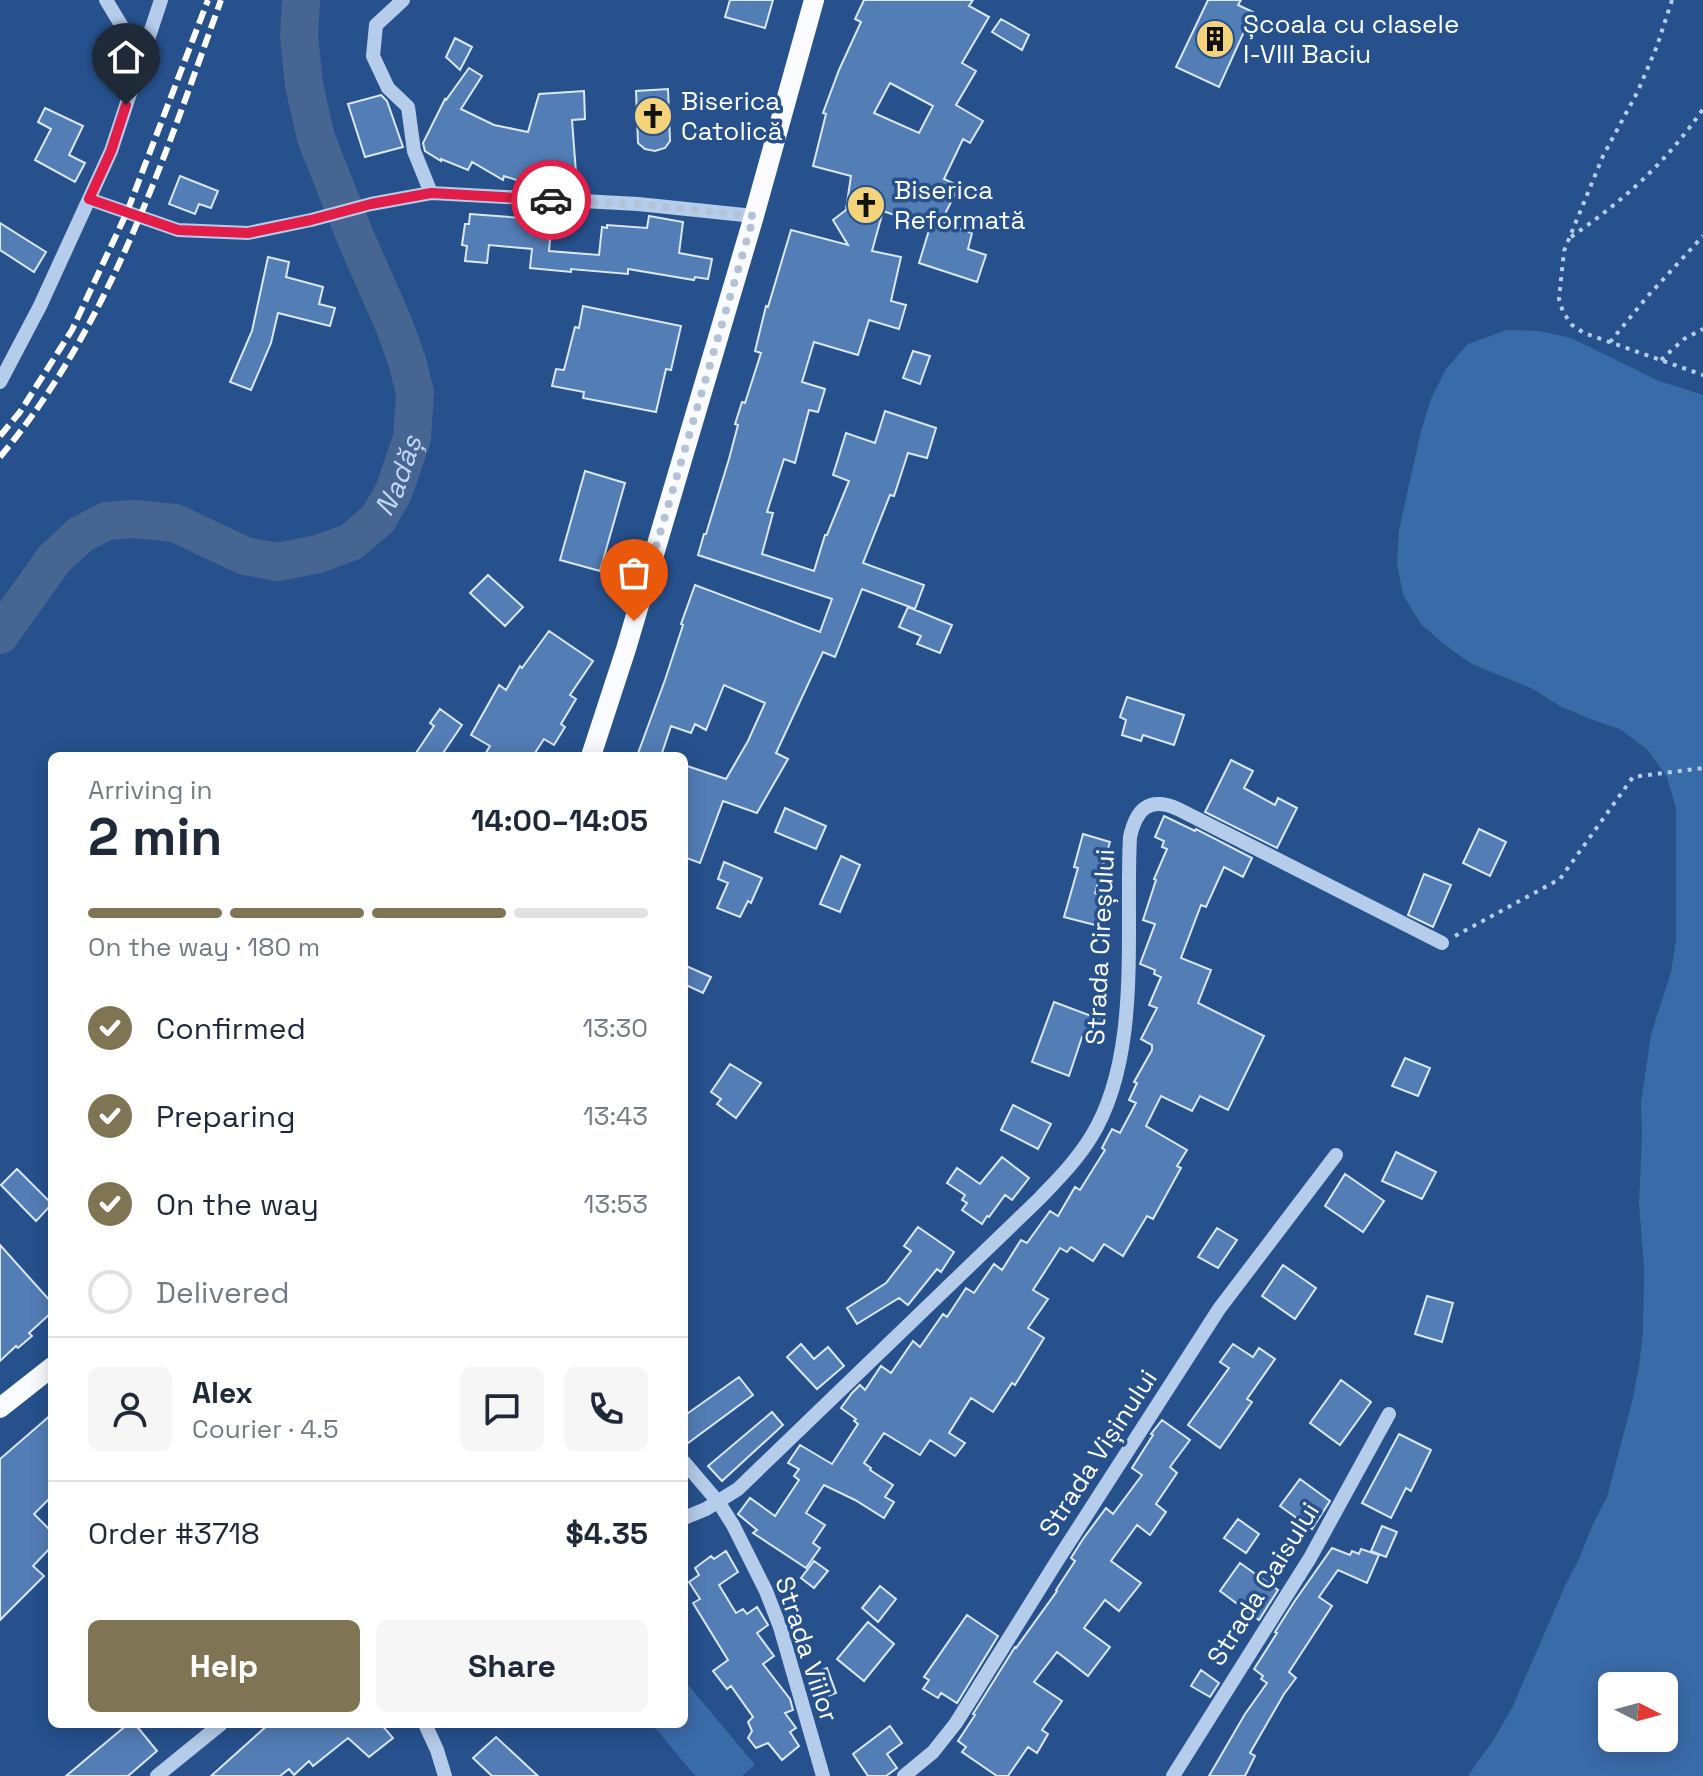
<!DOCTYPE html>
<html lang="en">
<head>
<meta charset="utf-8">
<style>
  body { margin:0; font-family:"Space Grotesk",sans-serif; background:#f6f6f7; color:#1f2937; height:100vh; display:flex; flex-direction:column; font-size:30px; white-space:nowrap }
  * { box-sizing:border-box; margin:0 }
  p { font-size:26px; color:#747a83 }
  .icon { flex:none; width:44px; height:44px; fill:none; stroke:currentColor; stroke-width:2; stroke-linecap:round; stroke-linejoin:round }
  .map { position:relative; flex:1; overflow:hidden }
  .side { position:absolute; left:48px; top:752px; width:640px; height:976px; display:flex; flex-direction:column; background:#fff; border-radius:12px; box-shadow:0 4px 20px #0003 }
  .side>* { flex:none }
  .needle { width:52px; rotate:96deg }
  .tools { position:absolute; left:1598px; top:1672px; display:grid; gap:16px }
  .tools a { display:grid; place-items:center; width:80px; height:80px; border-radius:12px; background:#fff; box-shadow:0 4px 20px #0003; font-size:40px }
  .pin { position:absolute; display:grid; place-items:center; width:68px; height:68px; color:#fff; margin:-82px -34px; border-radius:50% 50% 50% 0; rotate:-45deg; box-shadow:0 0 8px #0007 }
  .pin .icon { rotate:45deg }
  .courier { position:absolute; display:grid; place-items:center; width:80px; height:80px; margin:-40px; border:6px solid #e11d48; border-radius:50%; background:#fff; color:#222; box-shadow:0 2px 10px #0007 }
  .head em { font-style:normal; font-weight:700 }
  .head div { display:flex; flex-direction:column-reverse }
  .head { display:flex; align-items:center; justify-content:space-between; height:136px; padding:0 40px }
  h1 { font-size:52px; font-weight:700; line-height:60px }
  .bar { display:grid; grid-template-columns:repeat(4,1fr); gap:12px 8px; align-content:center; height:96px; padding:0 40px }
  .bar i { height:10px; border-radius:6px; background:#e0e1e3 }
  .bar .selected { background:#7f7555 }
  .bar p { grid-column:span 4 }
  .line { display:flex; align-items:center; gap:20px; padding:0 40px; border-top:2px solid #e0e1e3 }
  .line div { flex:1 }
  .round { display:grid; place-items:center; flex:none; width:84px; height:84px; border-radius:12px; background:#f6f6f7 }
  ol { padding:0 40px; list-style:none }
  li { display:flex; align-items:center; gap:24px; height:88px }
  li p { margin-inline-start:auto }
  li .icon { padding:8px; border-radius:50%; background:#7f7555; color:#fff; stroke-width:4 }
  li:last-child { color:#747a83 }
  li i { width:44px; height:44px; border:4px solid #e0e1e3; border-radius:50% }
  .action { display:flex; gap:16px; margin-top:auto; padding:16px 40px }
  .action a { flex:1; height:92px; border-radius:12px; background:#7f7555; color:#fff; font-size:32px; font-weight:700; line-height:92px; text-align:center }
  .action a+a { background:#f6f6f7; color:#1f2937 }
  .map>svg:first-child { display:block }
</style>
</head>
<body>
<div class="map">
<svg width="1703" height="1776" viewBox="0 0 1703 1776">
  <rect width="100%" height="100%" fill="#26518d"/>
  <!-- green -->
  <path fill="#3a6ba9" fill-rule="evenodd" d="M 1507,330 L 1539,331 L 1571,338 L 1659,381 L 1703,395 L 1703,1776 L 1468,1776 L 1494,1739 L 1512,1708 L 1565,1586 L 1580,1557 L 1592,1526 L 1607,1497 L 1633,1398 L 1639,1366 L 1643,1334 L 1644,1267 L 1639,1203 L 1642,1136 L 1641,1102 L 1651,1035 L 1671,972 L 1676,940 L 1676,808 L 1667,777 L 1648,750 L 1620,729 L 1590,719 L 1560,706 L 1531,688 L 1472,664 L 1445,645 L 1421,624 L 1403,595 L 1397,563 L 1399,530 L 1421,431 L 1431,399 L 1446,369 L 1468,344 ZM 1612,1686 L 1664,1686 L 1664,1738 L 1612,1738 Z
    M 684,1680 L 755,1765 L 742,1776 L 695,1776 L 652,1724 L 684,1724 Z"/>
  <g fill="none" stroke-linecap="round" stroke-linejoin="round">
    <!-- river -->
    <path stroke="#466590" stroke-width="38" id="s1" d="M 0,635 L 54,559 L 80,535 L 106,521 L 135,519 L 175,523 L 245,556 L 278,562 L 318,554 L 351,542 L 378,519 L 394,491 L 412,438 L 415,393 L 407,361 L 394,325 L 355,236 L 316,138 L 304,85 L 299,36 L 301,0"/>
  </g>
  <!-- building -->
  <path fill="#527db5" stroke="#dae7f8" stroke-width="2" fill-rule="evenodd" d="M 730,0 L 773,0 L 765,28 L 725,17 Z
    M 864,0 L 973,0 L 969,6 L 989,17 L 962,63 L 976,71 L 956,105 L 983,121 L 970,143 L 963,139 L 944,179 L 959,186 L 941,222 L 972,233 L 968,249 L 986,255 L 977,282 L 919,263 L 930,227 L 883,211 L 872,251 L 901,257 L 891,301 L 906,305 L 899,329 L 869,320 L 858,355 L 814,342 L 802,382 L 825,389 L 818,412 L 809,410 L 795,463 L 784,459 L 767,512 L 773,513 L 762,554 L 814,571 L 825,535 L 827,535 L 849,481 L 833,475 L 846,433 L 875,443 L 885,411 L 936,428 L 927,458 L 908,453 L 894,496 L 890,495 L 863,563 L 924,585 L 915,609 L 862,589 L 835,657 L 823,652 L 776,753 L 788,759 L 757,813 L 723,801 L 700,863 L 684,857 L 684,765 L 726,779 L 748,741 L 765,703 L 724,685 L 706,730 L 695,724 L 691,733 L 671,726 L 661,756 L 637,756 L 665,680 L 683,625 L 681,624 L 695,585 L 820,632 L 832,599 L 698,555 L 704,534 L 706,534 L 729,459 L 738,425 L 735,424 L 742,402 L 745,403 L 761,353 L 755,351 L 766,306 L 768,307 L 791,230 L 848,245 L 833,220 L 846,210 L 851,176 L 813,166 L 826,114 L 823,113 L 839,70 L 861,22 L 855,19 ZM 890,83 L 933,106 L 919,133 L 874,113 Z
    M 1208,0 L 1241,0 L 1238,5 L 1253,12 L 1219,87 L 1176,67 Z
    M 1001,19 L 1029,35 L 1022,50 L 992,32 Z
    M 455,38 L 472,47 L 460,70 L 446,57 Z
    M 469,68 L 482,76 L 461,109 L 494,125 L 528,132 L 539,94 L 584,91 L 585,119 L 572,120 L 577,186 L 544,189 L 504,176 L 503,180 L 472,162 L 468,170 L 441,159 L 441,161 L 425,151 L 423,143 L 445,99 L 446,100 Z
    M 668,89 L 670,141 L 665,148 L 655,151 L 645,149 L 638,143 L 636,91 Z
    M 381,95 L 387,101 L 403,147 L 365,157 L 348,104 Z
    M 45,108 L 83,126 L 69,155 L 85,163 L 75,182 L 35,160 L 51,129 L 38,122 Z
    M 180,176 L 218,191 L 211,208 L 199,204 L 195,214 L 169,204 Z
    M 470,214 L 549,220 L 548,239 L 550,240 L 549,251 L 599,255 L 602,227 L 607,228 L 607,225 L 647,228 L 649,216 L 683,222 L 679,253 L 712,259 L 708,279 L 695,277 L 694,280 L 628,269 L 628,274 L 571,269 L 571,272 L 530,268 L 532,249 L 489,245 L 487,263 L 465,261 L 467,246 L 462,245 L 465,224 L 469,224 Z
    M 0,223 L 46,252 L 34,272 L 0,250 Z
    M 268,257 L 289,262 L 286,277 L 323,287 L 319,304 L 335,308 L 330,326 L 278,313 L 271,343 L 251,390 L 230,382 L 252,331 Z
    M 583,306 L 681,326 L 671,370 L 666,369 L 656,412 L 583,398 L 584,392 L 552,386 L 556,369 L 564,370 L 575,327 L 579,328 Z
    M 913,351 L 930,356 L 920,384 L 903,378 Z
    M 585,471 L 625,483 L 600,571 L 560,560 Z
    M 488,575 L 523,607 L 505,626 L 470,593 Z
    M 908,607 L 952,625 L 940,653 L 917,644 L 921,636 L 899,627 Z
    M 549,631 L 593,661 L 570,695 L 576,699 L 561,724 L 565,727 L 554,745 L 544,739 L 533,756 L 484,756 L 490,746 L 471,735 L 499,685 L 506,690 L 520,666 L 522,668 Z
    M 1127,697 L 1184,715 L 1174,745 L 1143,735 L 1141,741 L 1122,735 L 1126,720 L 1120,717 Z
    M 440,709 L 462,725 L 441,756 L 414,756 L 434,726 L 430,723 Z
    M 1231,760 L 1253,771 L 1244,788 L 1275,805 L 1278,798 L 1297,808 L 1277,848 L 1205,812 Z
    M 785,808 L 826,826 L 816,849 L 775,832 Z
    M 1164,816 L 1195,831 L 1196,829 L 1252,858 L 1243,877 L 1224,867 L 1206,907 L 1201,905 L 1181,958 L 1211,970 L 1198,1003 L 1264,1036 L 1228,1110 L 1200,1096 L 1192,1111 L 1161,1096 L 1146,1126 L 1187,1150 L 1177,1166 L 1181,1168 L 1153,1219 L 1147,1216 L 1123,1256 L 1104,1244 L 1093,1261 L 1071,1247 L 1067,1252 L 1060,1248 L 1033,1290 L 1048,1299 L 1028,1328 L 1044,1338 L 1015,1385 L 1012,1383 L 993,1412 L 971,1398 L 949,1433 L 965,1443 L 955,1456 L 930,1440 L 920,1455 L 884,1433 L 864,1463 L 871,1468 L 870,1470 L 893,1485 L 885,1497 L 894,1502 L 884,1518 L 855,1500 L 824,1485 L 806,1513 L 825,1525 L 813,1543 L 820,1548 L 806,1568 L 753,1533 L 757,1530 L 738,1514 L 750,1498 L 775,1516 L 799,1480 L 794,1476 L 799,1469 L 788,1463 L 800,1445 L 832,1464 L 858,1424 L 854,1421 L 856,1419 L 841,1408 L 852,1393 L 860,1385 L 865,1390 L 881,1366 L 891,1373 L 913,1341 L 920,1347 L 943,1314 L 947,1317 L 966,1288 L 974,1293 L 994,1264 L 1002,1270 L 1021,1240 L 1027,1243 L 1050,1211 L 1058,1216 L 1075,1187 L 1080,1190 L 1105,1150 L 1102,1148 L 1112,1129 L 1120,1133 L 1136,1103 L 1129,1100 L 1137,1083 L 1134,1082 L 1152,1050 L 1152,1045 L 1141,1039 L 1157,1008 L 1149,1005 L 1161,977 L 1154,974 L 1155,970 L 1140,964 L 1155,924 L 1143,920 L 1156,880 L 1154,879 L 1167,849 L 1162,847 L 1164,841 L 1155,837 Z
    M 1479,829 L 1506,842 L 1490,876 L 1463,863 Z
    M 1083,834 L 1110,842 L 1095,893 L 1103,896 L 1095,925 L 1064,917 L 1078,868 L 1074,867 Z
    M 841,856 L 860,865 L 840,912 L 820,904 Z
    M 724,862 L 762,878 L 751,903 L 748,901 L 740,917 L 717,908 L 728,883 L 718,879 Z
    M 1424,874 L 1451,885 L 1433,927 L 1408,915 Z
    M 684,965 L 711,977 L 703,993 L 684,984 Z
    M 1054,1002 L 1102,1020 L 1095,1042 L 1082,1037 L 1069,1076 L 1032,1062 Z
    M 1405,1058 L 1430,1068 L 1418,1096 L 1392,1086 Z
    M 730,1064 L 761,1083 L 736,1118 L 717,1104 L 721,1099 L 711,1092 Z
    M 1013,1105 L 1051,1124 L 1038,1149 L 1001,1130 Z
    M 1396,1152 L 1436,1172 L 1422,1199 L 1382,1181 Z
    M 1002,1157 L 1029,1178 L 1012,1200 L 1005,1195 L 989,1217 L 987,1216 L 982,1224 L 962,1210 L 967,1203 L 962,1200 L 965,1195 L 947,1183 L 957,1168 L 980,1184 Z
    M 17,1169 L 52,1204 L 36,1221 L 1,1185 Z
    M 1345,1174 L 1384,1201 L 1363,1232 L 1325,1206 Z
    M 918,1227 L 954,1252 L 941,1272 L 937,1269 L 908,1305 L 899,1298 L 857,1324 L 847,1308 L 886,1283 L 911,1251 L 904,1246 Z
    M 1217,1228 L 1237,1240 L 1218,1268 L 1198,1257 Z
    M 0,1245 L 52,1303 L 52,1312 L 29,1333 L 32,1336 L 18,1348 L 16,1346 L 0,1361 Z
    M 1283,1265 L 1316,1288 L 1295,1319 L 1262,1296 Z
    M 1427,1296 L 1453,1303 L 1442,1342 L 1415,1334 Z
    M 801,1344 L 814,1359 L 828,1347 L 844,1366 L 817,1389 L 787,1357 Z
    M 1233,1344 L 1253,1357 L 1259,1348 L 1275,1359 L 1247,1399 L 1252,1402 L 1220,1448 L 1188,1425 L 1229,1368 L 1220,1362 Z
    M 739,1377 L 753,1395 L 684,1446 L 684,1416 Z
    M 1341,1380 L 1371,1402 L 1340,1445 L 1310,1423 Z
    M 772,1412 L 783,1425 L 722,1481 L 708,1466 Z
    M 52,1414 L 52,1496 L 34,1514 L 52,1532 L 52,1546 L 33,1566 L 44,1576 L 0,1620 L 0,1459 Z
    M 1162,1420 L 1190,1440 L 1170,1467 L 1177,1473 L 1156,1504 L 1166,1512 L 1150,1535 L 1137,1525 L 1111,1561 L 1141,1583 L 1119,1611 L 1105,1600 L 1084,1628 L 1110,1647 L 1088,1676 L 1057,1652 L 1034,1682 L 1062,1701 L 1042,1730 L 1048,1734 L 1037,1753 L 1028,1747 L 1008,1776 L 997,1776 L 962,1752 L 966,1747 L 958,1741 L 975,1715 L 973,1714 L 1015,1647 L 1016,1648 L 1057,1591 L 1056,1590 L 1075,1561 L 1071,1558 L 1083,1539 L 1106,1508 L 1113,1514 L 1142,1475 L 1132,1468 L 1153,1435 L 1151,1434 Z
    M 1399,1434 L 1431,1450 L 1411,1491 L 1406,1488 L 1391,1518 L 1362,1503 Z
    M 1300,1479 L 1330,1501 L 1312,1529 L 1280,1506 Z
    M 1238,1519 L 1259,1534 L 1246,1553 L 1224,1538 Z
    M 1382,1526 L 1397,1532 L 1386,1557 L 1371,1551 Z
    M 1332,1548 L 1350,1555 L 1352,1551 L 1359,1554 L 1361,1549 L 1379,1555 L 1367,1583 L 1338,1570 L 1319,1597 L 1332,1606 L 1289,1672 L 1296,1678 L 1284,1694 L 1250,1753 L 1255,1756 L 1245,1776 L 1209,1776 L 1245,1714 L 1267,1683 L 1261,1679 L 1263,1676 L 1254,1669 L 1277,1633 L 1275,1632 L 1294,1602 Z
    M 726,1551 L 738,1572 L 719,1585 L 736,1613 L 743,1609 L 747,1614 L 757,1607 L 768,1625 L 757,1633 L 774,1656 L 763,1664 L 790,1699 L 793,1710 L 785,1713 L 796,1728 L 790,1732 L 799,1746 L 782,1760 L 768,1743 L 756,1748 L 748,1738 L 752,1731 L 748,1722 L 753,1717 L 731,1686 L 727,1689 L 713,1671 L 728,1660 L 693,1603 L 700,1599 L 689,1582 L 699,1575 L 695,1568 L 711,1556 L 714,1559 Z
    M 814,1561 L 828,1571 L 814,1588 L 801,1578 Z
    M 1240,1563 L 1278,1590 L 1259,1620 L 1220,1591 Z
    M 880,1586 L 896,1599 L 878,1622 L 862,1608 Z
    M 967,1615 L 998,1636 L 957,1703 L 941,1693 L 938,1698 L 923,1689 L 929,1680 L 924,1677 Z
    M 868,1622 L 894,1644 L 864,1681 L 837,1659 Z
    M 827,1668 L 836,1693 L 818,1700 L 810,1675 Z
    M 1201,1670 L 1219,1683 L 1210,1697 L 1191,1686 Z
    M 128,1724 L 135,1724 L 157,1751 L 128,1776 L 66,1776 Z
    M 269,1724 L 381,1724 L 393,1738 L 369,1757 L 348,1738 L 313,1766 L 309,1761 L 294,1775 L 289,1769 L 280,1776 L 211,1776 Z
    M 890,1726 L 902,1743 L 887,1754 L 897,1768 L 886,1776 L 868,1776 L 853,1754 Z
    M 496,1737 L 538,1776 L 492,1776 L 473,1758 Z"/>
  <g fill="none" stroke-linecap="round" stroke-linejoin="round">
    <!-- path -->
    <path stroke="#b5ccea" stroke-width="4" stroke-dasharray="4 6" stroke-linecap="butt" d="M 1672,0 L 1657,46 L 1638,91 L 1603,156 L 1564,251 L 1559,299 L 1563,312 L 1572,325 L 1584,333 L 1703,375
      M 1571,237 C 1625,199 1665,164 1703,109
      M 1610,342 L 1647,297 L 1703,236
      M 1661,360 L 1684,339 L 1703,329
      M 1455,936 L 1560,879 L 1633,777 L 1703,768"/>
    <!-- minor -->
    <path stroke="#b5ccea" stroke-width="14" d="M 106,0 L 141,58
      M 403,0 L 376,25 L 373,56 L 388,88 L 408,107 L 414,151 L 431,193
      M 89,199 L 178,230 L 248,233 L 311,220 L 371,204 L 431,193 L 638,204 L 754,216
      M 0,382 L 40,306 L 111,151 L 161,0
      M 684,1462 L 719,1503 L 733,1525 L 766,1591 L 780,1627 L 823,1776
      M 684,1518 L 706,1509 L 738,1489 L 1040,1198 C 1058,1179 1077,1160 1091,1137 C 1142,1055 1125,931 1130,837 C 1136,810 1148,796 1178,809 L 1442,943
      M 425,1724 L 437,1750 L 445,1776
      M 157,1776 L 221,1724
      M 904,1776 L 933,1752 L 956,1723 L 1057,1561 L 1219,1309 L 1336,1155
      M 1173,1776 L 1310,1558 L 1389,1414"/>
    <!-- major -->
    <path stroke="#f9fbff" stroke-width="20" d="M 591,756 L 626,649 L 754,216 L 814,0
      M 0,1408 L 52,1367"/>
    <!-- rail -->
    <path stroke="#fff" stroke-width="6" stroke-dasharray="14 6" stroke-linecap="butt" d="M 0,436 L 20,412 L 72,330 L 127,212 L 208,0
      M 0,457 C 110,326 164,158 221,0"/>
  </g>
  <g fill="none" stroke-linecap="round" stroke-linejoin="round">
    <!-- done -->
    <path stroke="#b3c2d7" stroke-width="8" stroke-dasharray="0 14.4" d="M 551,200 L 638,204 L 754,216 L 634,621"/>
    <!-- route -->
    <path stroke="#e11d48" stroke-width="10" d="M 126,105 L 111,151 L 89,199 L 178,230 L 248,233 L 311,220 L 371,204 L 431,193 L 551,200"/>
  </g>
  <!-- icons -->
  <defs>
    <symbol id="building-disc" viewBox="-11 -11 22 22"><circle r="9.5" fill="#f4d37a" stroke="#26518d"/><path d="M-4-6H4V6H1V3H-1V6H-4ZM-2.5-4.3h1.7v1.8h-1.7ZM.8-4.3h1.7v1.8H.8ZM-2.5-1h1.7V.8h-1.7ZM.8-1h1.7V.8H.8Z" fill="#111"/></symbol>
    <symbol id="church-disc" viewBox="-11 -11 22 22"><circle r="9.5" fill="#f4d37a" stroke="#26518d"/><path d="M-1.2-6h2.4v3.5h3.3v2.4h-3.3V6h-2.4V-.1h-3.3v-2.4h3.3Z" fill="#111"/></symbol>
  </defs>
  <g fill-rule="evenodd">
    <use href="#building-disc" x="1193" y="17" width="44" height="44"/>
    <use href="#church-disc" x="631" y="94" width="44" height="44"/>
    <use href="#church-disc" x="844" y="183" width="44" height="44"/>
  </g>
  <g text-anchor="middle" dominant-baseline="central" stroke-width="7" stroke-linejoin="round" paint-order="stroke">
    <!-- poi labels -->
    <g font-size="26" fill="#fff" stroke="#26518d" text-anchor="start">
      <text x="1243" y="24">Școala cu clasele<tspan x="1243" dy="30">I-VIII Baciu</tspan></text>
      <text x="681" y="101">Biserica<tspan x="681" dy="30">Catolică</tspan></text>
      <text x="894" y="190">Biserica<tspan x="894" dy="30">Reformată</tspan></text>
    </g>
    <!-- street labels -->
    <g font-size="26" fill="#fff" stroke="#26518d">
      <text transform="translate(1100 947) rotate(-87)">Strada Cireșului</text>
      <text transform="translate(1098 1453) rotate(-57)">Strada Vișinului</text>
      <text transform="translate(1263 1584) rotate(-58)">Strada Caisului</text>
      <text transform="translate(807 1649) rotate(72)">Strada Viilor</text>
    </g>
    <!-- water labels -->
    <g font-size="28" font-style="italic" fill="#c1d6f2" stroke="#26518d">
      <text stroke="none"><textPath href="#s1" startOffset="498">Nadăș</textPath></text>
    </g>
  </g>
</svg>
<div class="tools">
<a><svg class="needle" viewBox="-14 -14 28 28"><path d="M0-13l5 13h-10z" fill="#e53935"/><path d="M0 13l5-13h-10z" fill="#747a83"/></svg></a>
</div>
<div class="pin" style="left:634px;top:621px;background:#ea580c"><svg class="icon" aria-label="bag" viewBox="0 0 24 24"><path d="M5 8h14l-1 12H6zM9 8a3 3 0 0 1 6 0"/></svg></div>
<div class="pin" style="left:126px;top:105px;background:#1f2937"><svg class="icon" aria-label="home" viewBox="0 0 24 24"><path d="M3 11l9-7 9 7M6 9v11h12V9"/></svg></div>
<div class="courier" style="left:551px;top:200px"><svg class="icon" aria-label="car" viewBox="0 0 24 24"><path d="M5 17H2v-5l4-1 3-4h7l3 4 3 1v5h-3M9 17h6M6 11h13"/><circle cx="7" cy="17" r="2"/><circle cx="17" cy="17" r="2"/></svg></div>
<section class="side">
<div class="head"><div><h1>2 min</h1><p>Arriving in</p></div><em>14:00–14:05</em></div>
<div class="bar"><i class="selected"></i><i class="selected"></i><i class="selected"></i><i></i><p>On the way · 180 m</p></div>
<ol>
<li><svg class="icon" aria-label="check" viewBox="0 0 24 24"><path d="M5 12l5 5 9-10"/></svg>Confirmed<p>13:30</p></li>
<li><svg class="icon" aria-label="check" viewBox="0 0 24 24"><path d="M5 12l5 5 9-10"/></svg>Preparing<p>13:43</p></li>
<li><svg class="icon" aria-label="check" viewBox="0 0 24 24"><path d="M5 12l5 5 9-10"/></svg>On the way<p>13:53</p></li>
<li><i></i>Delivered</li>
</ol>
<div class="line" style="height:144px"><a class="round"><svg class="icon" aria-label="person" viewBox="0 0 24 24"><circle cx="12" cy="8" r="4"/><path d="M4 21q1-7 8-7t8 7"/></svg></a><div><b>Alex</b><p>Courier · 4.5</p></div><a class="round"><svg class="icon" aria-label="chat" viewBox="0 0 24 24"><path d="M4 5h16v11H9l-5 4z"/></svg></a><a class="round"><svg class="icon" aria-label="phone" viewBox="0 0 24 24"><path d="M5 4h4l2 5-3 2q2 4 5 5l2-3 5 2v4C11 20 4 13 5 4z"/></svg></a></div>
<div class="line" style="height:104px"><div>Order #3718</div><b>$4.35</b></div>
<div class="action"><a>Help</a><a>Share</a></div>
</section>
</div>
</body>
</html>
